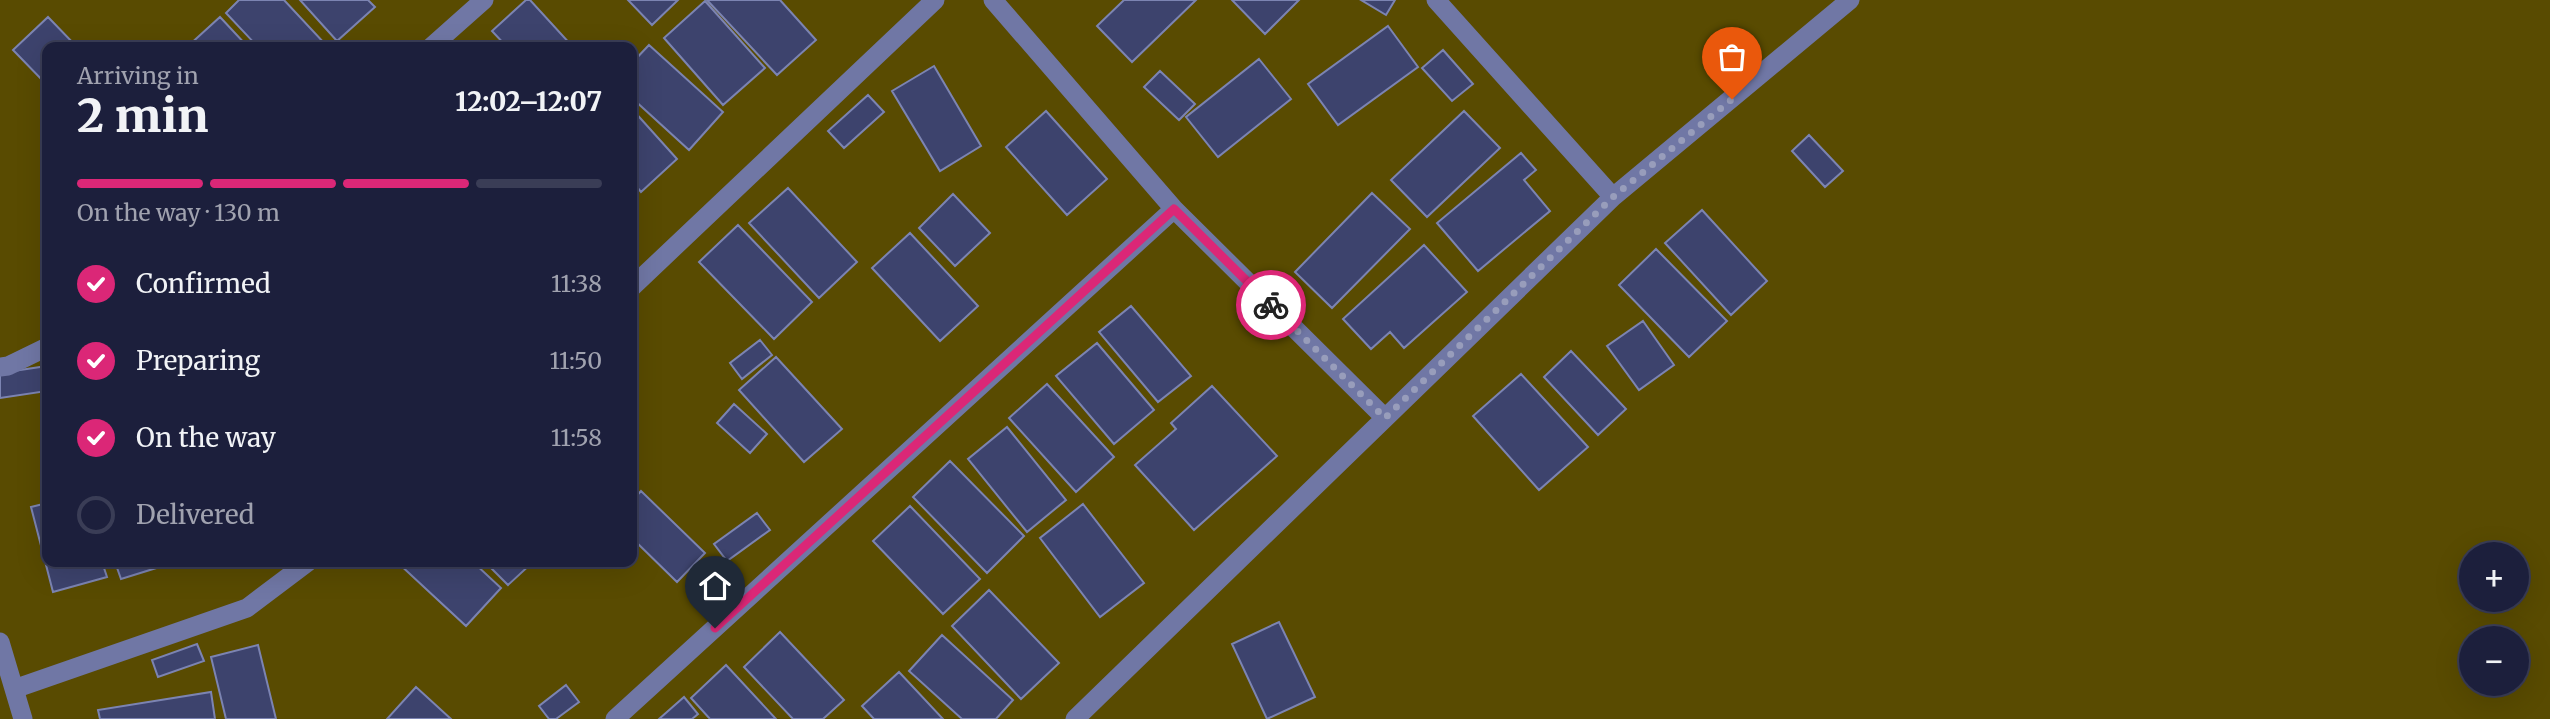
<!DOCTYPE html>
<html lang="en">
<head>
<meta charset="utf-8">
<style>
  body { margin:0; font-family:Merriweather,serif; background:#292c47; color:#f1f3f6; height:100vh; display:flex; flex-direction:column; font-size:26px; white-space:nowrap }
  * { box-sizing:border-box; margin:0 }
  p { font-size:23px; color:#a0a2af }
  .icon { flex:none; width:38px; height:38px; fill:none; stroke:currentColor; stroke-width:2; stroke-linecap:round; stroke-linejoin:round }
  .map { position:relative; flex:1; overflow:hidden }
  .panel { position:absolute; left:42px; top:42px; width:595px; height:525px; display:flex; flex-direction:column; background:#1c1f3c; border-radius:14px; box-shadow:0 7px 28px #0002,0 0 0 2px #3a3d56 }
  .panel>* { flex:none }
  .buttons { position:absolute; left:2459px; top:542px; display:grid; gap:14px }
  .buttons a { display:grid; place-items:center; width:70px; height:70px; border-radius:50%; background:#1c1f3c; box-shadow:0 7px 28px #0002,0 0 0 2px #3a3d56; font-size:35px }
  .pin { position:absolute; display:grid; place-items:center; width:60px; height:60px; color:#fff; margin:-72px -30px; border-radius:50% 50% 50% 0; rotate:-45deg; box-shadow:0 0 7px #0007 }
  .pin .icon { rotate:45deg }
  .courier { position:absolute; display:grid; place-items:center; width:70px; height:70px; margin:-35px; border:5px solid #db2777; border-radius:50%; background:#fff; color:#222; box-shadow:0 2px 9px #0007 }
  .summary em { font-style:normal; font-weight:800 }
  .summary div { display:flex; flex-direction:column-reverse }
  .summary { display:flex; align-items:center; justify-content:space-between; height:119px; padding:0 35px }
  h1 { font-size:46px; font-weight:800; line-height:52px }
  .bar { display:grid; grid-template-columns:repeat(4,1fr); gap:10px 7px; align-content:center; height:84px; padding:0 35px }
  .bar i { height:9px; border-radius:5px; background:#3a3d56 }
  .bar .active { background:#db2777 }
  .bar p { grid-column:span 4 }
  ol { padding:0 35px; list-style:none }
  li { display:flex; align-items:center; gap:21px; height:77px }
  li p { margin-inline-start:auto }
  li .icon { padding:7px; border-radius:50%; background:#db2777; color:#fff; stroke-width:4 }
  li:last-child { color:#a0a2af }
  li i { width:38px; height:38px; border:4px solid #3a3d56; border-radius:50% }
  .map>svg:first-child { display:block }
</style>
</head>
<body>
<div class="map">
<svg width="2550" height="719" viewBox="0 0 2550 719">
  <rect width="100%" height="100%" fill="#252950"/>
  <!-- green -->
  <path fill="#594b01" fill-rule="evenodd" d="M 0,0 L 2550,0 L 2550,719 L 0,719 ZM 47,47 L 632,47 L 632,562 L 47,562 ZM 2471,555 L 2516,555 L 2516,600 L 2471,600 ZM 2471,639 L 2516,639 L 2516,684 L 2471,684 Z"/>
  <!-- building -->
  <path fill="#3d436d" stroke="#7c84b2" stroke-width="2" d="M 239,0 L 284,0 L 326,45 L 324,47 L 258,47 L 226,13 Z
    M 300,0 L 368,0 L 375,7 L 337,41 Z
    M 526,0 L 530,0 L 573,47 L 507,47 L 492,31 Z
    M 628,0 L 678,0 L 652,25 Z
    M 707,0 L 780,0 L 816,40 L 777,75 Z
    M 1124,0 L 1196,0 L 1132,62 L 1097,26 Z
    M 1232,0 L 1299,0 L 1265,34 Z
    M 1361,0 L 1395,0 L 1386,15 Z
    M 705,1 L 765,68 L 723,105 L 664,38 Z
    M 48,17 L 77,47 L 47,47 L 47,85 L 13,50 Z
    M 220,17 L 248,47 L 187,47 Z
    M 1388,26 L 1418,67 L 1338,125 L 1308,84 Z
    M 649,45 L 723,112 L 689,150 L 632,98 L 632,63 Z
    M 1443,50 L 1473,84 L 1452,101 L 1422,68 Z
    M 1259,59 L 1291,99 L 1218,157 L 1186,117 Z
    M 934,66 L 981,146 L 940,171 L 892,91 Z
    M 1160,71 L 1195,104 L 1179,120 L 1144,87 Z
    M 868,95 L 884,112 L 844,148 L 828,131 Z
    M 632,109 L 677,159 L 641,192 L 632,181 Z
    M 1046,111 L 1107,179 L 1067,215 L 1006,147 Z
    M 1464,111 L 1500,148 L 1427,217 L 1391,180 Z
    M 1809,135 L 1843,171 L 1825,187 L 1792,151 Z
    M 1521,153 L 1536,170 L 1524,180 L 1550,211 L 1478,271 L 1437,223 Z
    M 788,188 L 857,262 L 819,298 L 749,223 Z
    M 1372,193 L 1410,229 L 1332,308 L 1295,272 Z
    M 953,194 L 990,233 L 955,266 L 919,228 Z
    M 1702,210 L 1767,281 L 1731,315 L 1665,243 Z
    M 738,225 L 812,302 L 774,339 L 699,262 Z
    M 910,233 L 978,306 L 940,341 L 872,268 Z
    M 1424,245 L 1467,292 L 1404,348 L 1390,332 L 1371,349 L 1343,319 Z
    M 1656,249 L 1727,321 L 1689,357 L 1619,285 Z
    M 1131,306 L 1191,376 L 1158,402 L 1099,332 Z
    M 1643,321 L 1674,365 L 1639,390 L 1607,346 Z
    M 760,340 L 772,355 L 742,379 L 730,363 Z
    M 1097,343 L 1154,410 L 1114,444 L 1056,376 Z
    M 1571,351 L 1626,409 L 1598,435 L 1544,377 Z
    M 776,357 L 842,429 L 804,462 L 739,390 Z
    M 47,366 L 47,391 L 0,398 L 0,373 Z
    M 1521,374 L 1588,447 L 1539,490 L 1473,416 Z
    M 1047,384 L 1114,457 L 1076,492 L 1009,418 Z
    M 1212,386 L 1277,456 L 1194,530 L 1135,465 L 1176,429 L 1171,423 Z
    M 734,404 L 767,434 L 750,453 L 717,423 Z
    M 1007,427 L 1066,500 L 1027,532 L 968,459 Z
    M 950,461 L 1024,536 L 987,573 L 913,497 Z
    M 641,491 L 705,553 L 677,582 L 632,538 L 632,501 Z
    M 47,503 L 47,562 L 102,562 L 107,577 L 53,592 L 31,507 Z
    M 1083,504 L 1144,583 L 1100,617 L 1040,538 Z
    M 910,506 L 980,579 L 943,614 L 873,541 Z
    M 757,513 L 770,530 L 727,561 L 714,544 Z
    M 115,562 L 165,562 L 166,565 L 121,579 Z
    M 397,562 L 473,562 L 501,588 L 466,626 Z
    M 485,562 L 533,562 L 508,585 Z
    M 989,590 L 1059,663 L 1021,699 L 952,626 Z
    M 1279,622 L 1315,697 L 1267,719 L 1232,644 Z
    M 780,632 L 844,700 L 823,719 L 793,719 L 744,667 Z
    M 942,635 L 1013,700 L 996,719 L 962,719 L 909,671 Z
    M 197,644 L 204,661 L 158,677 L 152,660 Z
    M 258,645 L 276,719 L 226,719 L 211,657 Z
    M 726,665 L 776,719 L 710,719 L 691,698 Z
    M 899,672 L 943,719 L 874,719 L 862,706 Z
    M 566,685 L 579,702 L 556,719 L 549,719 L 539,706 Z
    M 416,687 L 451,719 L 387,719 Z
    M 211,692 L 215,719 L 100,719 L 98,710 Z
    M 684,697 L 698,714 L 692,719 L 659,719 Z"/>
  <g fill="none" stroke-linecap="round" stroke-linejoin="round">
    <!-- minor -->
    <path stroke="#7077a5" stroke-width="19" d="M 993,0 L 1174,209 L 1385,418
      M 1436,0 L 1613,197
      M 431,47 L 484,0
      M 632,287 L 935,0
      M 0,367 L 8,366 L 47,347
      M 0,642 L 23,719
      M 14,689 L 247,608 L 308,562
      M 615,719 L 1174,209
      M 1075,719 L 1613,197 L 1850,0"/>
  </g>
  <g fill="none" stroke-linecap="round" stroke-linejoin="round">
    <!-- done -->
    <path stroke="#989dbb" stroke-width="7" stroke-dasharray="0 12.6" d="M 1271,305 L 1385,418 L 1613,197 L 1732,99"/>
    <!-- route -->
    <path stroke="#db2777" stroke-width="9" d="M 715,628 L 1174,209 L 1271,305"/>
  </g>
</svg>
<div class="buttons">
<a>+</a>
<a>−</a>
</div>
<div class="pin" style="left:1732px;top:99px;background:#ea580c"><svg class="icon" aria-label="bag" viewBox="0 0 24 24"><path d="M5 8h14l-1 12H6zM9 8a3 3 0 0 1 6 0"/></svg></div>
<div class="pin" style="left:715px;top:628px;background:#1f2937"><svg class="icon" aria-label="home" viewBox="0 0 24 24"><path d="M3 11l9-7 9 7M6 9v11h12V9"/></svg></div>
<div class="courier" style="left:1271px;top:305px"><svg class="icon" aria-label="bike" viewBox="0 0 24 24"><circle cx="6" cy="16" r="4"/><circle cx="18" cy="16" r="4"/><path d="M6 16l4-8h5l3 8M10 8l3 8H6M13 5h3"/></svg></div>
<section class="panel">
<div class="summary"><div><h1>2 min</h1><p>Arriving in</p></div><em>12:02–12:07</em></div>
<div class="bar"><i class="active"></i><i class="active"></i><i class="active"></i><i></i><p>On the way · 130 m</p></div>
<ol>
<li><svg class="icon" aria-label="check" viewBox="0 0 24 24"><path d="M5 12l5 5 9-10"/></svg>Confirmed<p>11:38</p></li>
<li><svg class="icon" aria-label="check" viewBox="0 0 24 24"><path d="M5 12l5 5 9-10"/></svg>Preparing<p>11:50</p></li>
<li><svg class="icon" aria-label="check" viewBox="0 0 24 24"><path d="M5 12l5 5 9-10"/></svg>On the way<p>11:58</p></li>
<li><i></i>Delivered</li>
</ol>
</section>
</div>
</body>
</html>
